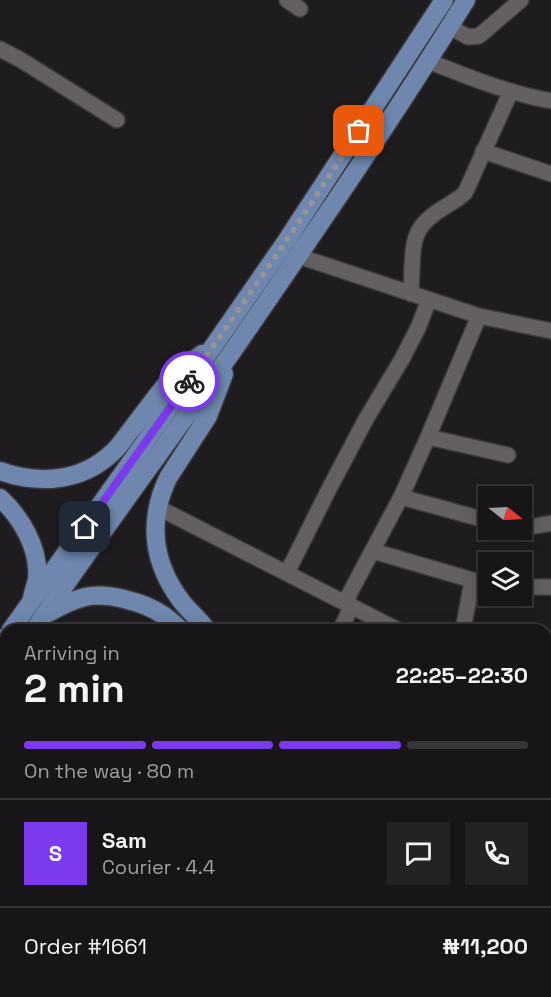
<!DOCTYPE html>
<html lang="en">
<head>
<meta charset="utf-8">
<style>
  body { margin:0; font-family:"Space Grotesk",sans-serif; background:#242224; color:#f1f3f6; height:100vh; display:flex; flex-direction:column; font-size:22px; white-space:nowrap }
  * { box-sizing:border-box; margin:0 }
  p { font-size:20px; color:#9e9fa1 }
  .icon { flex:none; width:33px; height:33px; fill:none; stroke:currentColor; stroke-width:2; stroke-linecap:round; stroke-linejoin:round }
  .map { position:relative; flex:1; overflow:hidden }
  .drawer { position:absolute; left:0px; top:624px; width:552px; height:374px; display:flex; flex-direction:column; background:#171517; border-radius:18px 18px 0 0; box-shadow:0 3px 15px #0003,0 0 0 2px #363436 }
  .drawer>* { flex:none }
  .needle { width:39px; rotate:108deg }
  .controls { position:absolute; left:478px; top:486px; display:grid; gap:12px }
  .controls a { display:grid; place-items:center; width:54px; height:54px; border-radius:0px; background:#171517; box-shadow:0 3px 15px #0003,0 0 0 2px #363436; font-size:30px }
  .pin { position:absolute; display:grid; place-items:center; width:51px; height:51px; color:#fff; margin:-26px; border-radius:12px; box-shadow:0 3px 9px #0006 }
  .courier { position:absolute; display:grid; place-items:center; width:60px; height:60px; margin:-30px; border:4px solid #7c3aed; border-radius:50%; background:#fff; color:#222; box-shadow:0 2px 8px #0007 }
  .head em { font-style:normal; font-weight:600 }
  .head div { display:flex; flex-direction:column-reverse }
  .head { display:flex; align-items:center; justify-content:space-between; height:102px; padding:0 24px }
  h1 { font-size:39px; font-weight:600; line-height:45px }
  .bar { display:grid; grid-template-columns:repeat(4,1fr); gap:9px 6px; align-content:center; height:72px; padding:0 24px }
  .bar i { height:8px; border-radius:4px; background:#363436 }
  .bar .current { background:#7c3aed }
  .bar p { grid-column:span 4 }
  .line { display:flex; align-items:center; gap:15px; padding:0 24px; border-top:2px solid #363436 }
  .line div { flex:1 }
  .round { display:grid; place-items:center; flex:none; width:63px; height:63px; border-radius:0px; background:#242224 }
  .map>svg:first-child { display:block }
</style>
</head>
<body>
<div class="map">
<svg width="551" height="997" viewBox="0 0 551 997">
  <rect width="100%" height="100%" fill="#1f1c1f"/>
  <!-- building -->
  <path fill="#542753" d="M 6,833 L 6,868 L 0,870 L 0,834 Z
    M 6,891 L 6,920 L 0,921 L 0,892 Z"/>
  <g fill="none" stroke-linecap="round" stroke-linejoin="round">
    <defs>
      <path id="street" d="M 287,0 L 300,9
        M 450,27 L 468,37 L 479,36 L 521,0
        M 0,49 L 21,60 L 117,120
        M 428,61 C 468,77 508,93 551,101
        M 483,151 L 551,174
        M 298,256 L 479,316 L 551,331
        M 411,294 C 412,280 411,249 416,237 C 419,227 425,221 433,215 C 443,207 455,202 465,193 L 511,91
        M 428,437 L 508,455
        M 401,497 L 489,521
        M 157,507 L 398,630
        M 522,526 L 530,527 L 551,523
        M 373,551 L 489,585
        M 287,573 L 328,491 L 366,419 L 402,359 L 418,328 L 429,300
        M 522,587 L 551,587
        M 345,602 L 401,497 L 428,437 L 479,316
        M 340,630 L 352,606
        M 463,630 L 472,581
        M 263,992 L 264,997"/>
      <path id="primary" d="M 0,471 C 39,485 82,482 113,452 C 120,446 125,437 131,430 C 143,414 155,398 168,382 L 175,374 L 202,354
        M 0,498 C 21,517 40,549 37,579 C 36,585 33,592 32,598
        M 50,612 C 61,606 72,600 85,597 C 107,592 144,602 163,615 C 169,619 175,625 181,630
        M 11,630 L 215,344 L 287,240 L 444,0
        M 34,630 C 98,536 166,445 232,352 C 312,236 392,120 466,0
        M 207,630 C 200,620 190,612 182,602 C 153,564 147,522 168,478 L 208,416 L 224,374
        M 0,646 L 6,637
        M 0,679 L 6,670
        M 0,731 L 6,735
        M 0,759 L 6,763
        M 0,965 L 6,965
        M 0,984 L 6,984
        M 336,992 L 344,997
        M 367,992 L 375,997"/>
    </defs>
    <!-- street casing -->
    <use href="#street" stroke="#3a383a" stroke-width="18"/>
    <!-- primary casing -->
    <use href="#primary" stroke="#3a383a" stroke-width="21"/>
    <!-- street -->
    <use href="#street" stroke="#645f63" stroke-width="15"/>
    <!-- primary -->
    <use href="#primary" stroke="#6f87ae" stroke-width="18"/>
  </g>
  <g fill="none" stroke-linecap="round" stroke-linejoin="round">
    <!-- done -->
    <path stroke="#979497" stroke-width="6" stroke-dasharray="0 10.8" d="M 189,381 L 287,240 L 359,131"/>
    <!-- route -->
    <path stroke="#7c3aed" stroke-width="8" d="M 85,527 L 189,381"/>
  </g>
</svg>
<div class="controls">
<a><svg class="needle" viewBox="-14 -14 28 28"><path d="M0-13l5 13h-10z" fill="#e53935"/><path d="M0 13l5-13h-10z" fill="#9e9fa1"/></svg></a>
<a><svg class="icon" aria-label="layers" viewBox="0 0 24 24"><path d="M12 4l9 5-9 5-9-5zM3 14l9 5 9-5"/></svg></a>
</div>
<div class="pin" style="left:359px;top:131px;background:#ea580c"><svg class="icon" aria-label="bag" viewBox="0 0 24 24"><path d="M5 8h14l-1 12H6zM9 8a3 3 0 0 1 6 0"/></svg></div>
<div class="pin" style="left:85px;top:527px;background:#1f2937"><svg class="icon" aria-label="home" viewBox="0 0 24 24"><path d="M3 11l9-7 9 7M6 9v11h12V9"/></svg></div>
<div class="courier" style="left:189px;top:381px"><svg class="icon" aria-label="bike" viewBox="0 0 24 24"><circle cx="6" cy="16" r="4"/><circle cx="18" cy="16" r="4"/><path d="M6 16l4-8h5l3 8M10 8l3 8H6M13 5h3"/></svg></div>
<section class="drawer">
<div class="head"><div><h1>2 min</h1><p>Arriving in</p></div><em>22:25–22:30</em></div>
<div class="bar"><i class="current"></i><i class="current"></i><i class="current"></i><i></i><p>On the way · 80 m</p></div>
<div class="line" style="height:108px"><b class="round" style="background:#7c3aed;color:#fff">S</b><div><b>Sam</b><p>Courier · 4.4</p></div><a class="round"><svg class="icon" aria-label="chat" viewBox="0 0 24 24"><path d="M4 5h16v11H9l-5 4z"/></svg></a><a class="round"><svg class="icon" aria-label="phone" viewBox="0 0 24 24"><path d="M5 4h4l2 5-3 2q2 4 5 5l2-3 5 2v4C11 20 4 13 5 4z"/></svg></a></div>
<div class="line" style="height:78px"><div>Order #1661</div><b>₦11,200</b></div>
</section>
</div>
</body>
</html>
